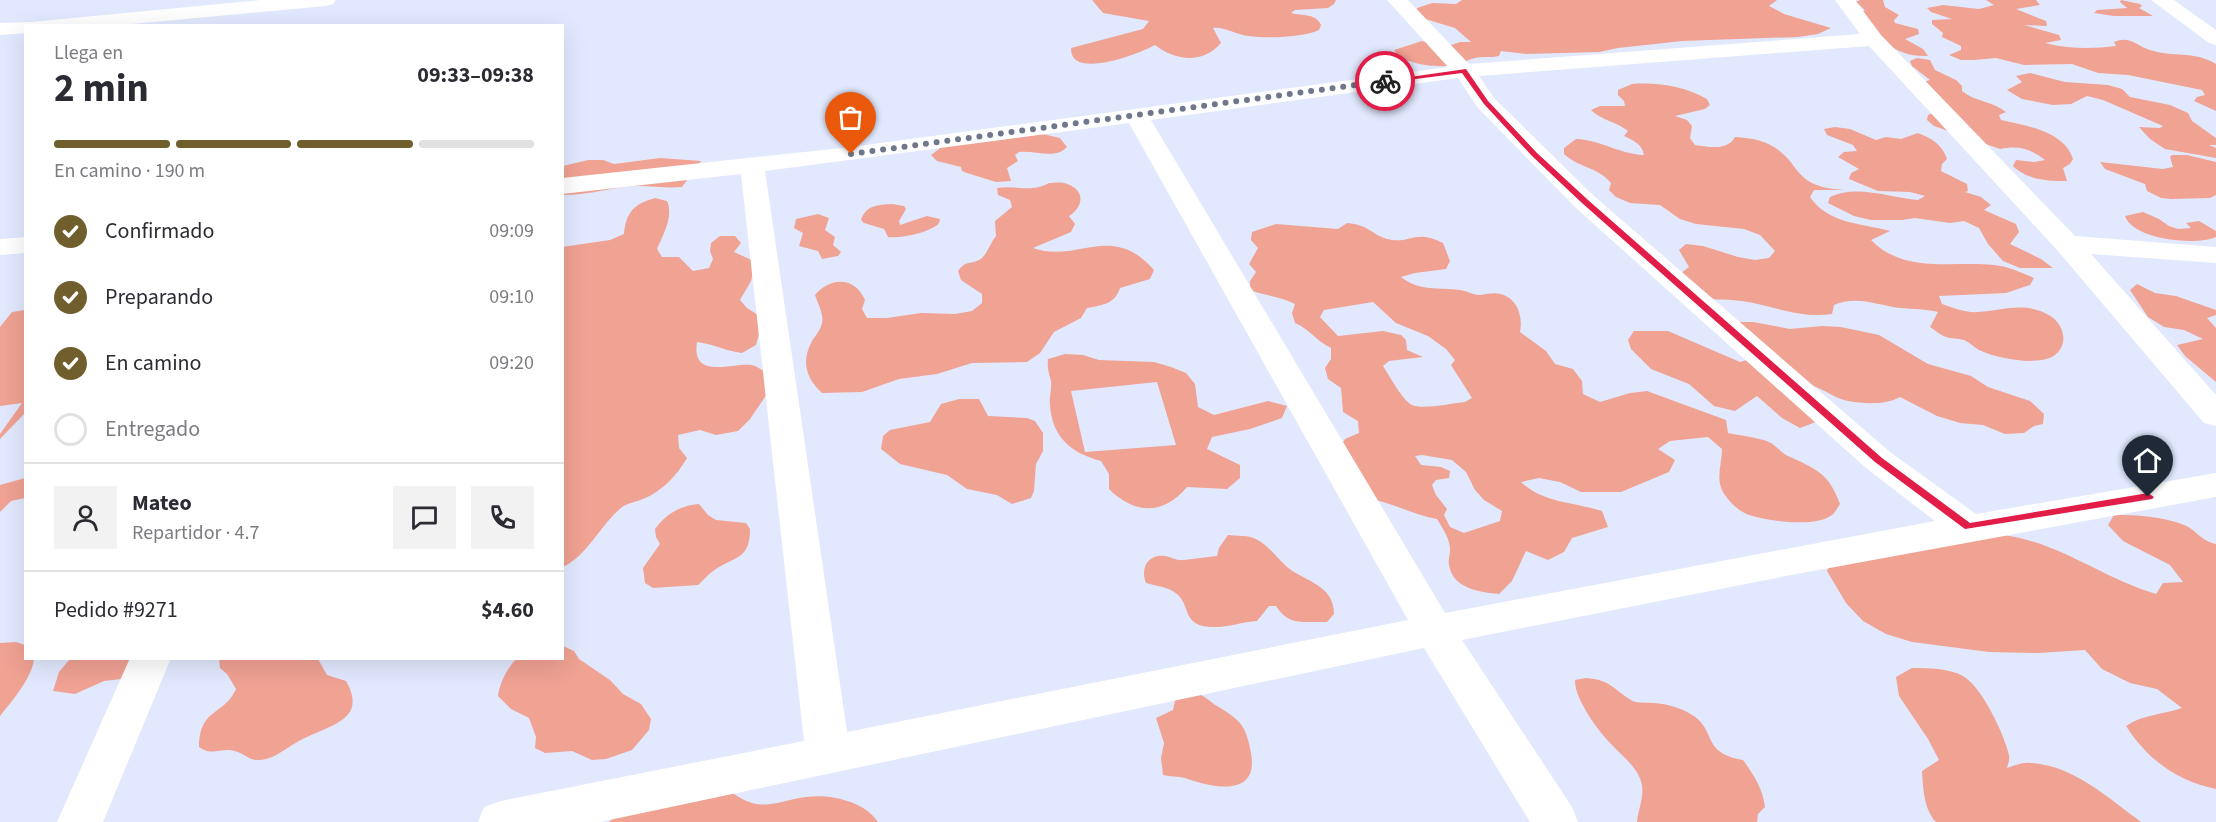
<!DOCTYPE html>
<html lang="es">
<head>
<meta charset="utf-8">
<style>
  body { margin:0; font-family:"Source Sans 3",sans-serif; background:#f2f2f3; color:#2b2b33; height:100vh; display:flex; flex-direction:column; font-size:22px; white-space:nowrap }
  * { box-sizing:border-box; margin:0 }
  p { font-size:20px; color:#7c7c81 }
  .icon { flex:none; width:33px; height:33px; fill:none; stroke:currentColor; stroke-width:2; stroke-linecap:round; stroke-linejoin:round }
  .map { position:relative; flex:1; overflow:hidden }
  .drawer { position:absolute; left:24px; top:24px; width:540px; height:636px; display:flex; flex-direction:column; background:#fff; border-radius:0px; box-shadow:0 6px 24px #0002 }
  .drawer>* { flex:none }
  .pin { position:absolute; display:grid; place-items:center; width:51px; height:51px; color:#fff; margin:-62px -26px; border-radius:50% 50% 50% 0; rotate:-45deg; box-shadow:0 0 6px #0007 }
  .pin .icon { rotate:45deg }
  .courier { position:absolute; display:grid; place-items:center; width:60px; height:60px; margin:-30px; border:4px solid #e11d48; border-radius:50%; background:#fff; color:#222; box-shadow:0 2px 8px #0007 }
  .summary em { font-style:normal; font-weight:700 }
  .summary div { display:flex; flex-direction:column-reverse }
  .summary { display:flex; align-items:center; justify-content:space-between; height:102px; padding:0 30px }
  h1 { font-size:39px; font-weight:700; line-height:45px }
  .bar { display:grid; grid-template-columns:repeat(4,1fr); gap:9px 6px; align-content:center; height:72px; padding:0 30px }
  .bar i { height:8px; border-radius:4px; background:#e1e1e2 }
  .bar .current { background:#705f2d }
  .bar p { grid-column:span 4 }
  .line { display:flex; align-items:center; gap:15px; padding:0 30px; border-top:2px solid #e1e1e2 }
  .line div { flex:1 }
  .round { display:grid; place-items:center; flex:none; width:63px; height:63px; border-radius:0px; background:#f2f2f3 }
  ol { padding:0 30px; list-style:none }
  li { display:flex; align-items:center; gap:18px; height:66px }
  li p { margin-inline-start:auto }
  li .icon { padding:6px; border-radius:50%; background:#705f2d; color:#fff; stroke-width:4 }
  li:last-child { color:#7c7c81 }
  li i { width:33px; height:33px; border:3px solid #e1e1e2; border-radius:50% }
  .map>svg:first-child { display:block }
</style>
</head>
<body>
<div class="map">
<svg width="2216" height="822" viewBox="0 0 2216 822">
  <rect width="100%" height="100%" fill="#e2e9fe"/>
  <!-- forest -->
  <path fill="#f0a293" fill-rule="evenodd" d="M 1092,0 L 1336,0 L 1334,4 L 1328,8 L 1295,10 L 1291,13 C 1302,16 1316,13 1321,25 L 1319,30 C 1304,37 1266,39 1249,36 C 1236,35 1224,26 1213,28 L 1221,43 C 1203,64 1176,61 1155,45 C 1141,53 1070,81 1071,48 L 1143,29 L 1149,21 L 1103,13 Z
    M 1462,0 L 1777,0 L 1769,6 L 1784,14 L 1831,28 L 1818,34 L 1798,37 L 1682,41 L 1618,48 L 1599,52 L 1526,54 L 1501,51 L 1499,56 C 1491,58 1482,56 1475,58 C 1469,59 1463,63 1457,65 C 1439,68 1405,66 1394,50 L 1422,41 L 1442,48 L 1460,42 L 1471,42 L 1455,28 L 1415,16 L 1417,8 L 1432,3 L 1456,4 Z
    M 1860,0 L 1883,0 L 1885,7 L 1899,15 L 1894,20 L 1895,23 L 1918,29 L 1919,34 L 1905,39 L 1923,49 L 1928,56 C 1892,57 1882,38 1858,14 L 1865,10 L 1856,2 Z
    M 1986,0 L 2036,0 L 2040,5 L 2016,9 L 2046,21 L 2047,26 L 2024,25 L 2059,35 L 2061,40 L 2045,43 C 2067,49 2093,49 2116,46 L 2114,42 C 2130,35 2137,46 2150,50 C 2173,58 2193,50 2216,64 L 2216,111 L 2194,101 L 2197,97 L 2205,95 L 2202,90 L 2128,75 L 2098,73 L 2072,64 L 2024,65 L 1996,58 L 1974,60 L 1961,60 L 1949,55 L 1961,50 L 1961,46 L 1942,37 L 1943,33 L 1932,24 L 1932,20 L 1952,19 L 1931,12 L 1927,8 L 1943,5 L 1979,9 L 1994,5 Z
    M 2121,0 L 2140,4 L 2142,6 L 2139,8 L 2153,16 L 2114,16 L 2094,13 L 2097,10 L 2127,8 L 2120,2 Z
    M 1917,58 L 1930,60 L 1935,70 L 1956,80 L 1962,86 L 1962,91 C 1975,102 1993,101 2006,112 L 1999,115 L 2001,120 C 2027,126 2064,131 2073,159 L 2070,164 L 2063,168 L 2067,181 C 2048,181 2027,180 2013,166 L 2016,160 L 2034,162 L 2045,160 C 2031,149 2019,145 2000,149 L 1934,126 L 1927,120 L 1928,115 L 1935,112 C 1920,104 1920,99 1921,83 L 1930,80 L 1912,66 L 1910,61 Z
    M 2030,73 L 2065,82 L 2108,85 L 2122,89 L 2130,97 L 2170,105 L 2188,113 L 2192,121 L 2216,138 L 2216,145 L 2209,145 L 2216,148 L 2216,158 L 2165,149 L 2150,139 L 2139,127 L 2160,128 L 2163,126 L 2103,100 L 2087,96 L 2071,104 L 2053,105 L 2022,99 L 2007,90 L 2022,82 L 2016,76 Z
    M 1632,84 C 1658,82 1684,86 1707,99 L 1710,105 L 1705,109 L 1675,116 L 1687,120 L 1692,126 L 1690,138 L 1695,145 C 1709,147 1727,151 1735,137 C 1758,138 1774,143 1789,160 C 1796,169 1802,178 1812,183 C 1822,188 1833,189 1844,190 L 1814,190 L 1810,197 C 1829,224 1860,223 1890,231 L 1871,240 C 1904,274 1952,261 1994,265 C 2008,266 2022,273 2034,278 L 2030,285 L 2006,293 L 1939,296 L 1942,304 C 1954,308 1965,313 1978,312 C 2001,311 2021,302 2045,313 C 2070,324 2070,356 2042,360 C 2024,363 1996,358 1979,350 C 1974,347 1969,342 1964,340 C 1958,338 1951,339 1946,337 C 1940,335 1935,330 1930,327 L 1938,312 C 1925,309 1913,309 1900,308 C 1877,305 1856,295 1834,305 L 1832,314 C 1799,319 1773,305 1741,301 C 1729,299 1716,300 1704,299 L 1681,273 L 1689,267 L 1679,250 L 1686,244 L 1703,246 L 1738,257 L 1755,260 L 1769,258 L 1775,251 L 1760,235 L 1744,229 L 1696,224 L 1680,219 L 1660,205 L 1630,203 L 1616,197 L 1609,190 L 1611,183 C 1598,167 1579,168 1564,154 L 1564,148 L 1576,139 C 1601,140 1619,154 1644,155 C 1642,144 1634,141 1624,136 L 1628,131 C 1617,122 1601,120 1591,110 L 1600,106 L 1625,106 L 1624,101 L 1618,95 L 1618,90 Z
    M 1835,127 L 1850,129 L 1876,140 L 1886,137 L 1901,139 L 1918,133 C 1931,138 1942,144 1947,159 L 1942,164 L 1941,171 L 1967,184 L 1968,191 L 1965,192 L 1981,197 L 1991,205 L 1984,210 L 2016,224 L 2019,232 L 2010,244 L 2041,259 L 2053,268 L 2020,268 L 2003,261 L 1988,244 L 1979,228 L 1964,221 L 1950,223 L 1915,218 L 1902,220 L 1871,220 L 1854,216 L 1828,203 L 1830,197 C 1857,184 1891,198 1918,200 L 1925,196 L 1910,192 L 1878,191 L 1849,179 L 1851,173 L 1859,169 L 1838,157 L 1844,152 L 1857,151 L 1853,145 L 1827,135 L 1824,129 Z
    M 1043,134 L 1060,138 L 1067,147 C 1055,160 1035,150 1019,152 L 1015,155 L 1018,161 L 1007,168 L 1011,181 L 996,182 L 967,173 L 962,171 L 961,167 L 937,161 L 931,155 L 943,146 Z
    M 2172,155 L 2187,155 L 2216,162 L 2216,195 L 2210,198 L 2171,199 L 2161,198 L 2147,191 L 2145,184 L 2105,169 L 2100,162 L 2163,169 L 2173,167 L 2170,157 Z
    M 660,158 L 701,161 L 682,187 C 663,189 644,184 624,187 C 603,190 585,195 563,195 L 563,166 L 588,160 L 603,160 L 614,164 Z
    M 1049,183 C 1053,183 1059,182 1064,183 C 1085,188 1085,206 1069,216 L 1075,224 L 1071,232 L 1033,248 C 1077,264 1111,221 1154,270 L 1150,279 L 1120,288 C 1115,304 1103,305 1087,308 L 1081,318 L 1054,332 L 1040,353 L 1027,362 L 972,363 L 937,374 L 899,379 L 862,392 L 822,393 C 807,379 801,363 811,343 C 814,337 821,330 822,323 C 824,314 818,304 815,295 C 830,277 855,276 865,300 L 862,309 L 867,318 L 887,318 L 921,313 L 955,314 L 972,311 L 982,303 L 982,294 L 961,280 L 958,271 C 967,260 968,265 979,260 C 987,256 990,243 996,236 L 995,221 L 1012,207 L 1010,200 L 998,195 L 997,188 C 1016,185 1031,193 1049,183 Z
    M 655,198 L 667,201 C 674,216 663,235 657,249 L 662,257 L 679,257 L 693,271 L 709,268 L 713,259 L 710,251 L 711,243 L 720,236 L 735,236 L 741,243 L 734,252 L 756,262 L 751,281 L 740,300 L 747,308 L 758,315 L 759,334 L 756,345 L 742,353 C 726,351 713,344 697,342 C 691,380 731,363 751,365 C 755,365 760,369 764,371 L 767,394 L 750,419 L 738,431 L 716,435 L 700,430 L 678,435 L 679,448 L 687,458 C 677,475 663,491 643,499 C 636,502 628,503 622,507 C 601,524 587,556 563,567 L 562,247 L 610,240 L 624,234 C 626,212 634,204 655,198 Z
    M 892,204 L 904,206 L 906,209 L 899,221 L 900,225 L 927,216 L 940,219 L 939,223 C 932,232 900,239 888,237 L 884,229 L 864,223 L 861,220 C 866,205 878,205 892,204 Z
    M 2143,212 L 2159,219 L 2169,226 L 2178,229 L 2191,228 L 2186,223 L 2199,221 L 2216,231 L 2216,237 C 2196,246 2133,240 2125,216 Z
    M 818,214 L 829,218 L 825,230 L 835,237 L 833,245 L 841,252 L 838,256 L 822,259 L 818,251 L 799,246 L 803,233 L 794,228 L 796,219 Z
    M 1347,223 C 1369,225 1371,234 1387,239 C 1410,245 1414,228 1443,243 L 1450,261 L 1446,269 L 1415,273 L 1401,277 C 1420,292 1438,287 1460,290 C 1466,291 1472,294 1478,295 C 1485,295 1494,292 1501,294 C 1518,299 1523,317 1520,332 L 1546,351 L 1555,364 L 1573,369 L 1582,381 L 1583,394 L 1600,402 L 1630,393 L 1647,391 L 1726,420 L 1728,433 C 1741,436 1757,437 1769,442 C 1776,445 1781,453 1788,456 C 1816,469 1829,473 1840,504 C 1838,507 1835,513 1832,515 C 1815,528 1768,521 1749,515 C 1738,511 1727,500 1722,490 C 1716,477 1722,463 1722,449 L 1708,437 L 1670,441 L 1658,449 L 1675,460 L 1669,472 L 1621,492 L 1581,492 L 1560,482 L 1539,478 L 1521,482 C 1543,503 1574,502 1602,511 L 1608,527 L 1572,538 L 1564,552 L 1548,560 L 1526,551 L 1512,581 L 1499,594 C 1480,592 1453,589 1449,565 C 1448,560 1450,555 1450,550 C 1450,539 1443,529 1437,519 C 1415,515 1397,505 1375,500 L 1338,450 L 1345,439 L 1359,433 L 1358,421 L 1343,412 L 1341,388 L 1328,379 L 1325,368 L 1331,359 L 1331,348 C 1315,340 1311,330 1295,323 L 1292,313 L 1295,304 C 1280,296 1265,296 1250,290 L 1250,281 L 1256,272 L 1249,264 L 1258,248 L 1251,240 L 1252,232 L 1276,224 L 1338,229 ZM 1373,302 L 1396,323 L 1428,336 L 1446,349 L 1455,360 L 1451,365 L 1472,398 L 1465,402 C 1454,403 1421,410 1412,405 C 1403,401 1389,375 1383,366 L 1389,361 L 1423,357 L 1407,350 L 1406,340 L 1401,335 L 1383,331 L 1338,336 L 1320,317 L 1324,310 ZM 1422,455 L 1452,460 L 1466,472 L 1475,490 L 1484,500 L 1502,511 L 1500,521 L 1464,533 L 1450,527 L 1444,515 L 1447,509 L 1436,495 L 1432,485 L 1436,480 L 1449,478 L 1450,471 L 1441,467 L 1421,465 L 1415,456 Z
    M 2137,284 L 2155,293 L 2176,296 L 2216,310 L 2216,315 L 2207,318 L 2216,328 L 2216,382 L 2185,356 L 2177,345 L 2203,339 L 2184,330 L 2164,327 L 2148,317 L 2130,290 Z
    M 25,310 L 25,413 L 0,439 L 0,434 L 22,403 L 0,406 L 0,327 L 12,312 Z
    M 1737,322 L 1753,322 L 1790,329 L 1822,326 L 1841,327 L 1879,335 L 1928,364 L 1971,376 L 1988,387 L 2030,401 L 2044,414 L 2043,424 L 2034,426 L 2024,433 L 2005,434 L 1983,425 L 1960,423 L 1937,416 L 1900,397 C 1886,405 1865,404 1848,401 C 1826,396 1821,383 1794,383 L 1829,417 L 1800,428 L 1782,418 L 1757,396 L 1735,411 L 1714,406 L 1689,384 L 1651,369 L 1631,349 L 1628,340 L 1634,331 L 1668,331 L 1740,362 L 1753,358 Z
    M 1065,354 L 1083,355 L 1099,360 L 1154,362 L 1171,367 L 1186,373 L 1195,384 L 1198,407 L 1214,415 L 1268,401 L 1287,406 L 1282,418 L 1250,429 L 1212,437 L 1207,449 L 1240,465 L 1240,478 L 1227,489 L 1187,487 C 1163,516 1134,514 1109,489 L 1109,474 L 1101,461 C 1071,453 1052,437 1050,405 C 1049,397 1052,389 1051,381 C 1049,372 1047,369 1048,359 ZM 1157,382 L 1176,445 L 1085,452 L 1071,391 Z
    M 959,399 L 979,399 L 988,416 L 1027,418 L 1035,421 L 1043,433 L 1043,451 L 1036,464 L 1034,491 L 1031,498 L 1012,504 L 997,495 L 967,489 L 947,475 L 900,464 L 881,449 L 883,436 L 890,430 L 930,422 L 941,404 Z
    M 25,478 L 25,498 L 11,501 L 0,512 L 0,485 Z
    M 699,504 L 708,515 L 716,520 L 746,523 L 750,529 C 750,559 736,556 716,569 C 709,573 704,580 698,585 L 653,588 L 645,583 L 643,568 L 660,544 L 656,537 L 655,529 C 667,513 680,506 699,504 Z
    M 2114,515 C 2137,515 2162,516 2184,525 C 2197,530 2199,540 2216,544 L 2216,789 C 2177,781 2147,759 2126,726 C 2144,714 2162,715 2182,708 L 2157,689 L 2130,683 L 2102,669 L 2085,650 L 2038,653 L 1989,652 L 1912,642 L 1886,634 L 1863,621 L 1846,603 L 1827,571 L 1832,557 L 2003,535 C 2059,542 2102,578 2156,594 L 2163,583 L 2183,582 L 2170,565 L 2123,541 L 2108,525 Z
    M 1228,535 C 1237,536 1248,535 1256,539 C 1268,545 1277,558 1287,567 C 1306,582 1334,585 1334,614 L 1327,622 C 1305,621 1289,627 1276,606 L 1269,606 L 1257,621 C 1242,622 1226,628 1211,627 C 1182,626 1191,606 1177,594 C 1169,587 1156,586 1146,583 C 1140,568 1148,554 1165,556 C 1172,557 1176,561 1184,560 C 1194,559 1206,557 1217,556 L 1219,548 Z
    M 16,642 L 25,645 L 26,658 L 34,659 C 32,678 12,701 0,716 L 0,643 Z
    M 563,646 L 574,651 L 579,659 L 610,680 L 623,694 L 641,704 L 651,719 L 649,730 L 632,750 L 606,759 L 592,760 L 572,751 L 545,753 L 535,748 L 536,737 L 529,718 L 511,709 L 498,696 C 500,682 507,669 516,659 L 562,658 Z
    M 70,659 L 154,659 L 130,678 L 104,681 L 75,694 L 53,691 L 59,672 Z
    M 219,659 L 318,659 L 327,675 L 346,681 C 367,718 334,724 307,737 C 292,743 281,755 266,759 C 250,763 248,755 235,751 C 221,747 213,757 199,747 C 200,707 223,717 236,689 L 227,674 L 220,668 Z
    M 1912,668 C 1929,668 1948,668 1963,676 C 1982,687 2004,734 2009,755 C 2010,760 2008,764 2007,768 C 2014,766 2022,762 2030,763 C 2073,765 2108,798 2141,822 L 1936,822 C 1924,810 1923,788 1922,771 L 1939,760 L 1928,739 L 1899,696 L 1896,677 Z
    M 1586,678 C 1611,680 1613,689 1631,700 C 1636,704 1647,702 1654,703 C 1668,704 1682,708 1694,716 C 1717,733 1702,753 1743,760 C 1754,775 1763,789 1765,807 L 1758,814 L 1757,822 L 1637,822 C 1638,810 1644,798 1642,785 C 1639,768 1622,756 1611,744 C 1598,731 1574,698 1575,680 Z
    M 1198,694 C 1207,697 1210,702 1217,706 C 1238,719 1245,723 1250,748 C 1262,798 1216,789 1185,778 C 1178,776 1170,777 1163,775 L 1161,758 L 1164,743 L 1156,718 L 1173,710 L 1176,696 Z
    M 731,792 C 737,796 745,801 752,803 C 771,808 788,799 806,797 C 830,794 864,801 878,822 L 609,822 L 624,807 Z"/>
  <g fill="none" stroke-linecap="round" stroke-linejoin="round">
    <!-- minor -->
    <path fill="#fff" fill-rule="evenodd" d="M 261,0 L 336,0 L 333,4 L 326,6 L 110,26 L 26,26 L 26,33 L 0,35 L 0,23 L 31,22 Z
      M 1387,0 L 1408,0 L 1469,64 L 1860,34 L 1835,0 L 1855,0 L 1881,35 L 2075,236 L 2216,247 L 2216,263 L 2091,254 L 2216,395 L 2216,426 L 2204,423 L 2057,250 L 1869,46 L 1479,76 L 1494,98 L 1594,196 L 1890,452 L 1976,514 L 2216,473 L 2216,497 L 1786,576 L 1462,640 L 1572,807 L 1578,822 L 1530,822 L 1424,648 L 600,822 L 478,822 L 484,807 L 501,801 L 804,741 L 741,174 L 562,194 L 562,178 L 851,147 L 1448,67 ZM 1458,78 L 1478,108 L 1576,208 L 1866,468 L 1935,521 L 1445,613 L 1151,120 ZM 1129,123 L 1408,620 L 847,732 L 765,171 Z
      M 2151,0 L 2174,0 L 2216,30 L 2216,45 L 2209,43 Z
      M 26,237 L 26,253 L 0,255 L 0,239 Z
      M 130,658 L 171,658 L 103,822 L 57,822 Z"/>
  </g>
  <!-- route -->
  <path fill="#e11d48" d="M 1466,69 L 1488,101 L 1537,153 L 1588,200 L 1882,458 L 1970,523 L 2148,493 L 2154,497 L 2152,499 L 1965,529 L 1875,462 L 1582,203 L 1532,156 L 1484,104 L 1462,73 L 1385,83 L 1382,81 Z"/>
  <g fill="none" stroke-linecap="round" stroke-linejoin="round">
    <!-- done -->
    <path stroke="#70778b" stroke-width="6" stroke-dasharray="0 10.8" d="M 851,154 L 1385,81"/>
  </g>
</svg>
<div class="pin" style="left:851px;top:154px;background:#ea580c"><svg class="icon" aria-label="bag" viewBox="0 0 24 24"><path d="M5 8h14l-1 12H6zM9 8a3 3 0 0 1 6 0"/></svg></div>
<div class="pin" style="left:2148px;top:497px;background:#1f2937"><svg class="icon" aria-label="home" viewBox="0 0 24 24"><path d="M3 11l9-7 9 7M6 9v11h12V9"/></svg></div>
<div class="courier" style="left:1385px;top:81px"><svg class="icon" aria-label="bike" viewBox="0 0 24 24"><circle cx="6" cy="16" r="4"/><circle cx="18" cy="16" r="4"/><path d="M6 16l4-8h5l3 8M10 8l3 8H6M13 5h3"/></svg></div>
<section class="drawer">
<div class="summary"><div><h1>2 min</h1><p>Llega en</p></div><em>09:33–09:38</em></div>
<div class="bar"><i class="current"></i><i class="current"></i><i class="current"></i><i></i><p>En camino · 190 m</p></div>
<ol>
<li><svg class="icon" aria-label="check" viewBox="0 0 24 24"><path d="M5 12l5 5 9-10"/></svg>Confirmado<p>09:09</p></li>
<li><svg class="icon" aria-label="check" viewBox="0 0 24 24"><path d="M5 12l5 5 9-10"/></svg>Preparando<p>09:10</p></li>
<li><svg class="icon" aria-label="check" viewBox="0 0 24 24"><path d="M5 12l5 5 9-10"/></svg>En camino<p>09:20</p></li>
<li><i></i>Entregado</li>
</ol>
<div class="line" style="height:108px"><a class="round"><svg class="icon" aria-label="person" viewBox="0 0 24 24"><circle cx="12" cy="8" r="4"/><path d="M4 21q1-7 8-7t8 7"/></svg></a><div><b>Mateo</b><p>Repartidor · 4.7</p></div><a class="round"><svg class="icon" aria-label="chat" viewBox="0 0 24 24"><path d="M4 5h16v11H9l-5 4z"/></svg></a><a class="round"><svg class="icon" aria-label="phone" viewBox="0 0 24 24"><path d="M5 4h4l2 5-3 2q2 4 5 5l2-3 5 2v4C11 20 4 13 5 4z"/></svg></a></div>
<div class="line" style="height:78px"><div>Pedido #9271</div><b>$4.60</b></div>
</section>
</div>
</body>
</html>
